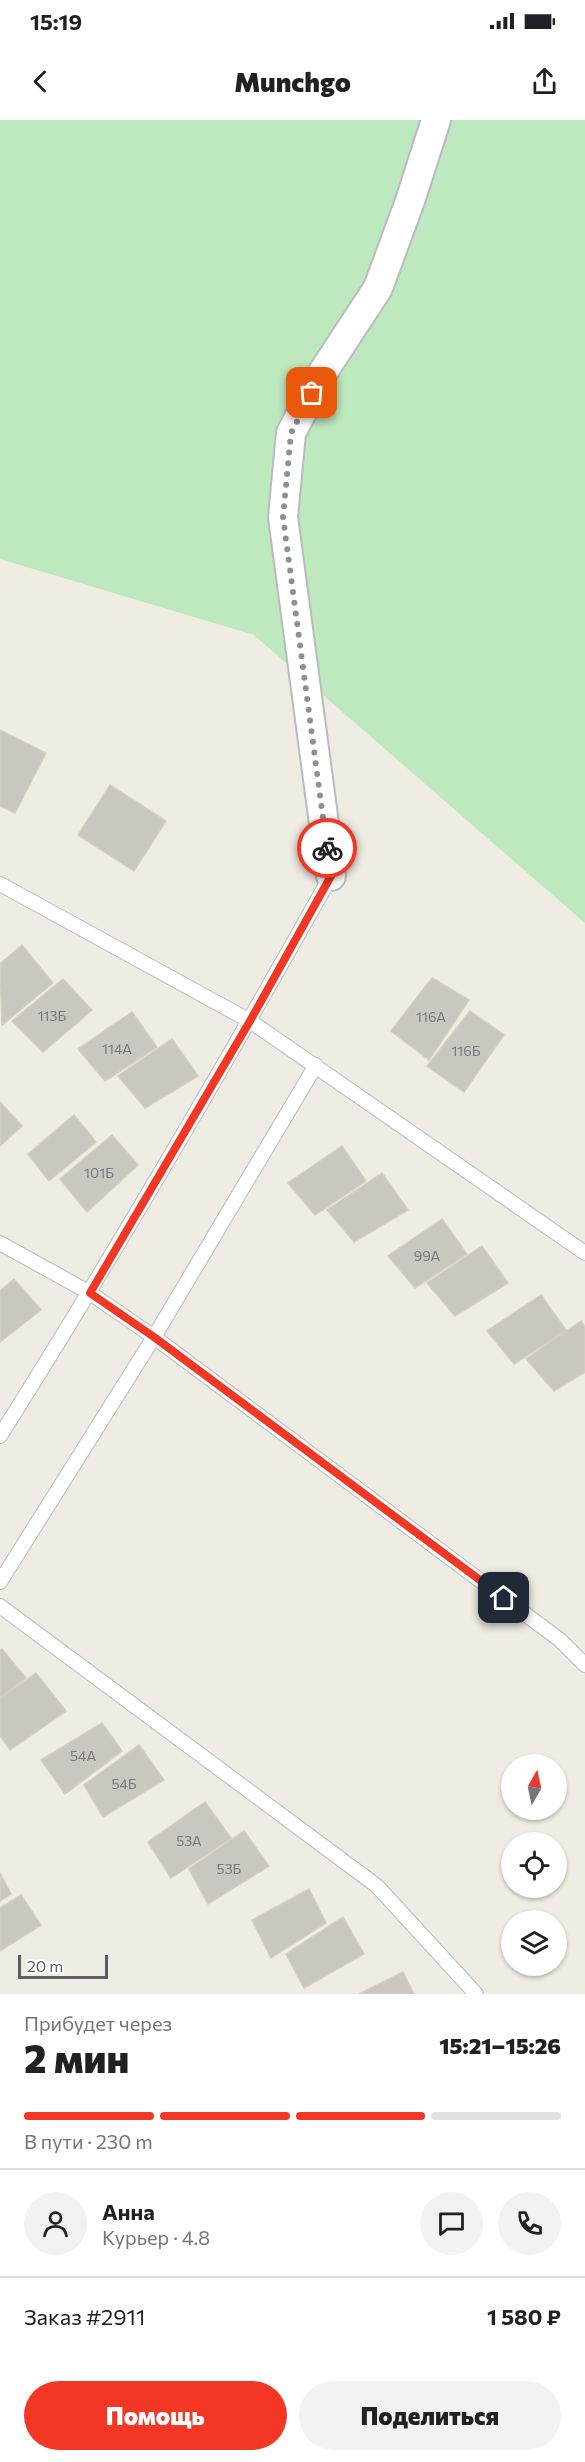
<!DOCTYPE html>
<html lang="ru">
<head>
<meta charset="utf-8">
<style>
  body { margin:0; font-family:Commissioner,sans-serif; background:#f2f2f2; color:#202124; height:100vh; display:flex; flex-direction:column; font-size:22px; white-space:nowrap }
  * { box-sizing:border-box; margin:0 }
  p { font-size:20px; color:#757577 }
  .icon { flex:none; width:33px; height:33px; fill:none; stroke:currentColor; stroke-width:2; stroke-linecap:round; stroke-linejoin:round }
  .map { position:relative; height:1874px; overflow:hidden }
  .details { display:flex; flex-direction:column; background:#fff; flex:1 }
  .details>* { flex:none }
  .needle { width:39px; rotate:9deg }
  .buttons { position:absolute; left:501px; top:1634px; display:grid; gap:12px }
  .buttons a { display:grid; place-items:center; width:66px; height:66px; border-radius:50%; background:#fff; box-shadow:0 2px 4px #0004; font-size:30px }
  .scale { position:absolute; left:18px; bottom:15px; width:90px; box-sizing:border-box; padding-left:6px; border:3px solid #5b5f64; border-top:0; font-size:16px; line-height:21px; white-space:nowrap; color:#5b5f64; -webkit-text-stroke:4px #fff; paint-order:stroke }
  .pin { position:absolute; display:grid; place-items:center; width:51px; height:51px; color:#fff; margin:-26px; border-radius:12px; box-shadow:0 3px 9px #0006 }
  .courier { position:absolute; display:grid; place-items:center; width:60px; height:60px; margin:-30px; border:4px solid #f33725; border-radius:50%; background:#fff; color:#222; box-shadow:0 2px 8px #0007 }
  .overview em { font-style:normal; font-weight:800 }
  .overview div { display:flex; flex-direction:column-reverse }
  .overview { display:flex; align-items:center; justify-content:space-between; height:102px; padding:0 24px }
  h1 { font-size:39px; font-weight:800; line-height:45px }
  .bar { display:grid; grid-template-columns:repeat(4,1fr); gap:9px 6px; align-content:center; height:72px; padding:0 24px }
  .bar i { height:8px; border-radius:4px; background:#e0e0e0 }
  .bar .current { background:#f33725 }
  .bar p { grid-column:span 4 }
  .line { display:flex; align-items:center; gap:15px; padding:0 24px; border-top:2px solid #e0e0e0 }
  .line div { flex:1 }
  .round { display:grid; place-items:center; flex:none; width:63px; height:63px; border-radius:32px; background:#f2f2f2 }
  .primary-button { display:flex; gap:12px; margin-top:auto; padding:12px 24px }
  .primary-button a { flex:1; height:69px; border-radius:36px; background:#f33725; color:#fff; font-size:24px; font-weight:800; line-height:69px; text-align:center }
  .primary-button a+a { background:#f2f2f2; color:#202124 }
  .status { display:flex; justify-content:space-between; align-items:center; height:42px; padding:0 30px; background:#fff; direction:ltr }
  .status svg { height:16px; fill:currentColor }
  header { display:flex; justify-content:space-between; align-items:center; height:78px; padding:0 24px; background:#fff; font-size:27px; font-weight:800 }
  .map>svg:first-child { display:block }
</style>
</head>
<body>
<div class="status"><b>15:19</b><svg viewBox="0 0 49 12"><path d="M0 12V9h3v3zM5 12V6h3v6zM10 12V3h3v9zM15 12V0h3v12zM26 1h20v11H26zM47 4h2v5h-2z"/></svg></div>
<header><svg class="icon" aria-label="back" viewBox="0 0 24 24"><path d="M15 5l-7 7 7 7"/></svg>Munchgo<svg class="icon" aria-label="share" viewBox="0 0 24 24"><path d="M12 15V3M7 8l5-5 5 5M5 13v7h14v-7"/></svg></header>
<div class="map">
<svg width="585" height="1874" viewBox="0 0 585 1874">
  <rect width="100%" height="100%" fill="#efece3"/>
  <!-- green -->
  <path fill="#bee8be" d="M 0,0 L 585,0 L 585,803 L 254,515 L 0,439 Z"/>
  <!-- building -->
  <path fill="#cac6c0" stroke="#d4cec1" stroke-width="1.5" d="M 0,610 L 46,633 L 15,693 L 0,686 Z
    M 110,665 L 166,701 L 134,751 L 78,715 Z
    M 22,825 L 53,863 L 2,905 L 0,844 Z
    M 432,858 L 469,880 L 429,940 L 391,911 Z
    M 63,859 L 92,890 L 43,932 L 12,901 Z
    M 470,891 L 504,915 L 464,972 L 427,946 Z
    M 132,892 L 157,927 L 105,961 L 78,929 Z
    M 172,919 L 198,956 L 145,988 L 118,956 Z
    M 0,982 L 22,1006 L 0,1026 Z
    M 74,995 L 96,1022 L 49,1061 L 28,1034 Z
    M 112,1015 L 138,1045 L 87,1092 L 60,1059 Z
    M 342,1026 L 366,1061 L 315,1095 L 288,1063 Z
    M 382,1053 L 408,1090 L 354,1122 L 327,1090 Z
    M 442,1099 L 467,1134 L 415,1168 L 388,1136 Z
    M 482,1126 L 508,1163 L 455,1196 L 427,1163 Z
    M 14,1159 L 41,1190 L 0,1222 L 0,1171 Z
    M 541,1175 L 566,1210 L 514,1244 L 487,1211 Z
    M 581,1201 L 585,1207 L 585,1252 L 554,1271 L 526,1239 Z
    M 2,1529 L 26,1558 L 0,1577 L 0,1530 Z
    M 36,1553 L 66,1591 L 10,1630 L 0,1616 L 0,1579 Z
    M 102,1603 L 122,1631 L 65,1674 L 41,1640 Z
    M 139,1625 L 164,1660 L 103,1697 L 84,1665 Z
    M 205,1682 L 231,1718 L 171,1758 L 148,1722 Z
    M 244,1711 L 269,1746 L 208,1784 L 189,1749 Z
    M 0,1753 L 11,1774 L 0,1781 Z
    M 309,1769 L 326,1803 L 271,1838 L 252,1800 Z
    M 21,1775 L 41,1805 L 0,1831 L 0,1788 Z
    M 343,1797 L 364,1834 L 304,1868 L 286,1834 Z
    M 403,1852 L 414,1874 L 359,1874 Z"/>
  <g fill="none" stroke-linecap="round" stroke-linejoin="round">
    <defs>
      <path id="service" d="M 0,764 L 250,901 L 585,1133
        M 0,1123 L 90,1173 L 154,1217 L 560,1520 L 585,1545
        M 0,1316 C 116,1132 225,945 331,756
        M 0,1462 L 154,1217 L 316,945
        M 0,1486 L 377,1766 L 476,1874"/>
      <path id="minor" d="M 331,756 L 283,397 L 291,313 L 323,252 L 378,168 L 410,81 L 436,0"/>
    </defs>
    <!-- service casing -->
    <use href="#service" stroke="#b8bbc0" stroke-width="16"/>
    <!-- minor casing -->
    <use href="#minor" stroke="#b8bbc0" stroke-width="32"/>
    <!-- service -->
    <use href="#service" stroke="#fff" stroke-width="14"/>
    <!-- minor -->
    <use href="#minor" stroke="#fff" stroke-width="28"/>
  </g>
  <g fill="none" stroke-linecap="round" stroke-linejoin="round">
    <!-- done -->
    <path stroke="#8f9090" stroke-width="6" stroke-dasharray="0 10.8" d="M 312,273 L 291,313 L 283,397 L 327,728"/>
    <!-- route -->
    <path stroke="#f33725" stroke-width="8" d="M 327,728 L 331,756 L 250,901 L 90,1173 L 154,1217 L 504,1478"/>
  </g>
  <g text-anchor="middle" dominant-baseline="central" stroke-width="4.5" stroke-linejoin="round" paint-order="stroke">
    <!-- number labels -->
    <g font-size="14" fill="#77797b">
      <text x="52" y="895">113Б</text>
      <text x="431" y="896">116А</text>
      <text x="117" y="928">114А</text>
      <text x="466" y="930">116Б</text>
      <text x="99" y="1052">101Б</text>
      <text x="427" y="1135">99А</text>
      <text x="83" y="1635">54А</text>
      <text x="124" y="1663">54Б</text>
      <text x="189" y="1720">53А</text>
      <text x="229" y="1748">53Б</text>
    </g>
  </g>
</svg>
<div class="buttons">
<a><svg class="needle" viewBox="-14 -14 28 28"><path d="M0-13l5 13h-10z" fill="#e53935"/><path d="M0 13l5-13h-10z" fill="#757577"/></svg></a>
<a><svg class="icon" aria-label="locate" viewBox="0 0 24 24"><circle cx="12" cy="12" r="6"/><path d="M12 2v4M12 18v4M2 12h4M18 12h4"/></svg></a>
<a><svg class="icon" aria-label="layers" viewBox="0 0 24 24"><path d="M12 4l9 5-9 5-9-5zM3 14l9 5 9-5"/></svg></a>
</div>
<div class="scale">20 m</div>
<div class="pin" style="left:312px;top:273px;background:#ea580c"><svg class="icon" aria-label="bag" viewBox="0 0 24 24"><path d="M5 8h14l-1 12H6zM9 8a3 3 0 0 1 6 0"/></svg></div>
<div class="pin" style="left:504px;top:1478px;background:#1f2937"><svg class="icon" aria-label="home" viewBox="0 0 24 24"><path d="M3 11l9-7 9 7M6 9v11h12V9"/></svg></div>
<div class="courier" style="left:327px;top:728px"><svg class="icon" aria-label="bike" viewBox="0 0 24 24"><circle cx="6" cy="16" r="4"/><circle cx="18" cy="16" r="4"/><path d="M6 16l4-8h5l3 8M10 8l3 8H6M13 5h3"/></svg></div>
</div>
<section class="details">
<div class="overview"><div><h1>2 мин</h1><p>Прибудет через</p></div><em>15:21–15:26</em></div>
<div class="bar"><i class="current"></i><i class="current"></i><i class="current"></i><i></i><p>В пути · 230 m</p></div>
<div class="line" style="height:108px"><a class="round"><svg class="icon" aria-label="person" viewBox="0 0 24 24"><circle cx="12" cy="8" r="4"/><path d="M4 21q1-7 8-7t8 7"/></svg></a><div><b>Анна</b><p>Курьер · 4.8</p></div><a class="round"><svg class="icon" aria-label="chat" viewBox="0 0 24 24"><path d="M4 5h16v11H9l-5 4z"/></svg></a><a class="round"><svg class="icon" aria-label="phone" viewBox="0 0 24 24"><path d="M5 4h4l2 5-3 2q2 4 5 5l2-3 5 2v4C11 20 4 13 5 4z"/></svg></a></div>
<div class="line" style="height:78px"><div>Заказ #2911</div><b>1 580 ₽</b></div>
<div class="primary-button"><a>Помощь</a><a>Поделиться</a></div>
</section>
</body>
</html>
